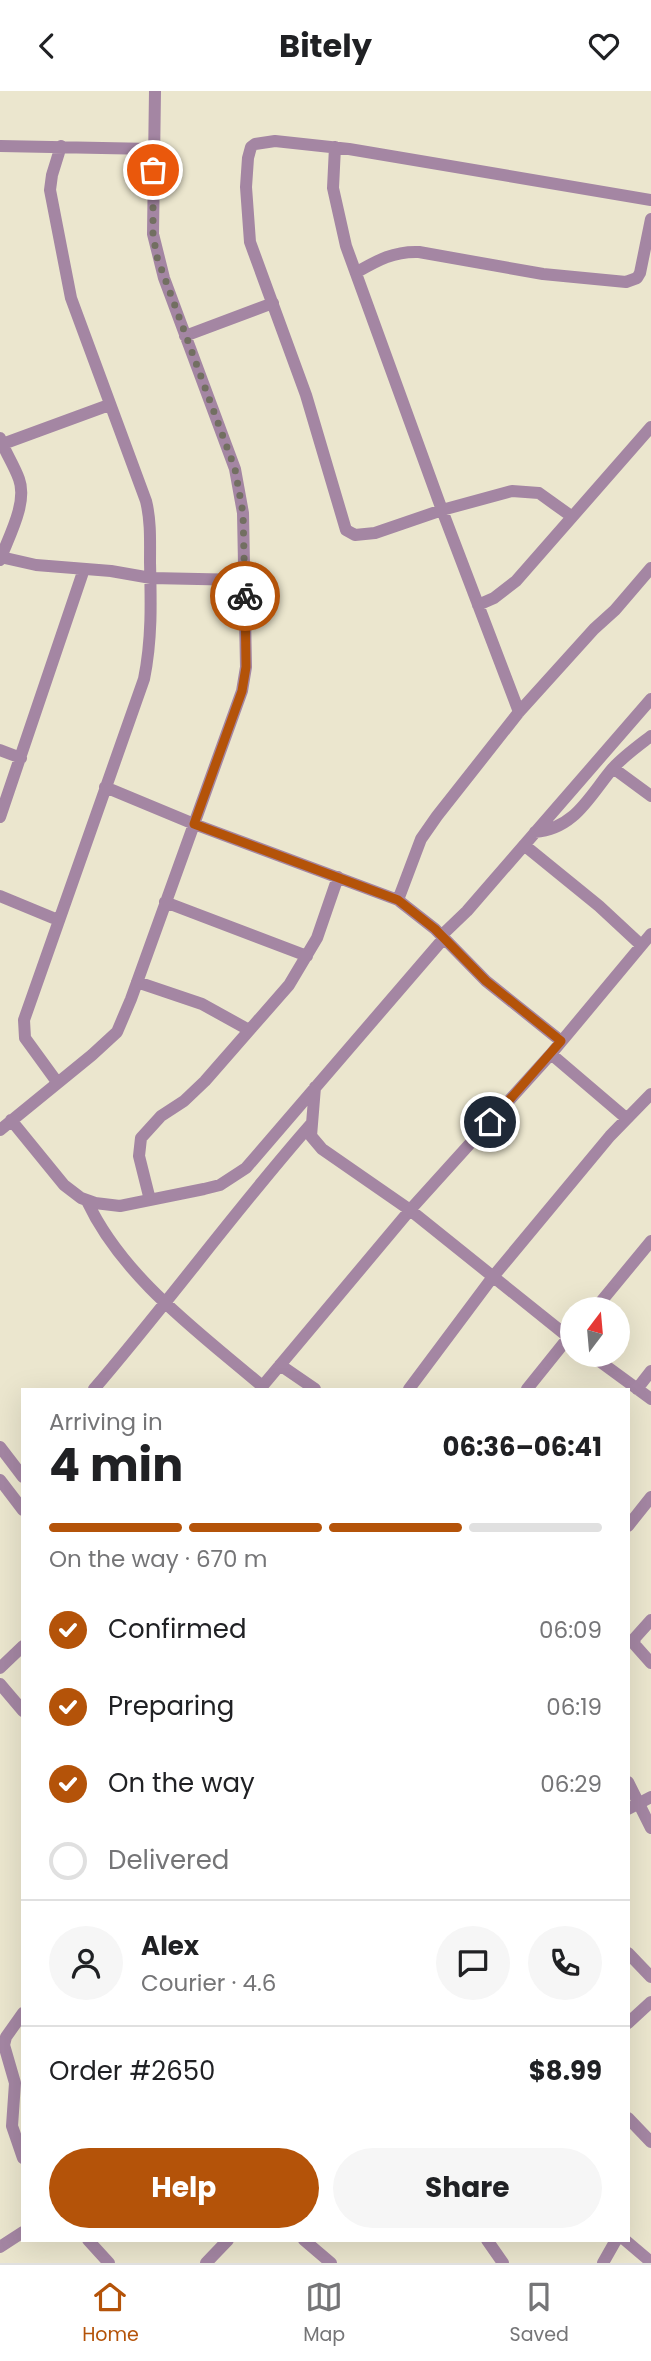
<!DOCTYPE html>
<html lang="en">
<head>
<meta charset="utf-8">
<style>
  body { margin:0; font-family:Poppins,sans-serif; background:#f6f6f6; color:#202124; height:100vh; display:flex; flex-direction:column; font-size:26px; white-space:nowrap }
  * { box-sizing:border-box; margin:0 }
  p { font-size:23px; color:#757577 }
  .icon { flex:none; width:38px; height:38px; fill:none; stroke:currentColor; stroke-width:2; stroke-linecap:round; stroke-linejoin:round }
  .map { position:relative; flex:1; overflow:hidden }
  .panel { position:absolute; left:21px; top:1297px; width:609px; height:854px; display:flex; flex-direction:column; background:#fff; border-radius:0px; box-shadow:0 7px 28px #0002 }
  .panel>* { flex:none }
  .needle { width:46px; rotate:16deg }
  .tools { position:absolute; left:560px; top:1206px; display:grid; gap:14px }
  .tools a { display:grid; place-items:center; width:70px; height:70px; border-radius:50%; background:#fff; box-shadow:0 7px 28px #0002; font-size:35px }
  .pin { position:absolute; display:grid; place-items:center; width:60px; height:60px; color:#fff; margin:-30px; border:4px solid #fff; border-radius:50%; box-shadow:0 2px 7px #0007 }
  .courier { position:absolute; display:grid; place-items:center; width:70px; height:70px; margin:-35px; border:5px solid #b45309; border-radius:50%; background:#fff; color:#222; box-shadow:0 2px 9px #0007 }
  .headline em { font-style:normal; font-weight:700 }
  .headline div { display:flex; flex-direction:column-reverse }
  .headline { display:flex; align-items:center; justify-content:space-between; height:119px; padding:0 28px }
  h1 { font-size:46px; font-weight:700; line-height:52px }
  .bar { display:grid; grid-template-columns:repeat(4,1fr); gap:10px 7px; align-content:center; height:84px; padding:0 28px }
  .bar i { height:9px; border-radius:5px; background:#e0e0e0 }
  .bar .current { background:#b45309 }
  .bar p { grid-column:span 4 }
  .line { display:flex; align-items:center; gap:18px; padding:0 28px; border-top:2px solid #e0e0e0 }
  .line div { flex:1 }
  .round { display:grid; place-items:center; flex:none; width:74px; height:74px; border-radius:37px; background:#f6f6f6 }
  ol { padding:0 28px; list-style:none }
  li { display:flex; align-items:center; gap:21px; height:77px }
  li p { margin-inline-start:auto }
  li .icon { padding:7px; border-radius:50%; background:#b45309; color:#fff; stroke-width:4 }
  li:last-child { color:#757577 }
  li i { width:38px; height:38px; border:4px solid #e0e0e0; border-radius:50% }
  .primary-button { display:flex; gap:14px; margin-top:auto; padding:14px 28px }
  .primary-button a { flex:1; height:80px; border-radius:42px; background:#b45309; color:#fff; font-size:28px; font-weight:700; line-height:80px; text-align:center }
  .primary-button a+a { background:#f6f6f6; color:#202124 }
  header { display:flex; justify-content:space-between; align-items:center; height:91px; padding:0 28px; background:#fff; font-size:32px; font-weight:700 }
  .tabs { display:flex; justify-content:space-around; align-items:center; height:98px; border-top:2px solid #e0e0e0; background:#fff; font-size:19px; color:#757577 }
  .tabs a { display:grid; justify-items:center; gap:4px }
  .tabs .current { color:#b45309 }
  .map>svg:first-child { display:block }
</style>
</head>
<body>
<header><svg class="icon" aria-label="back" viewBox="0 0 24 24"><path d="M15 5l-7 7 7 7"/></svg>Bitely<svg class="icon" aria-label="heart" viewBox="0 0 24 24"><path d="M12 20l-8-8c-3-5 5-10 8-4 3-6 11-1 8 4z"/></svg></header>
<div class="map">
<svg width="651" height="2172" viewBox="0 0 651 2172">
  <rect width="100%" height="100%" fill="#ebe6ce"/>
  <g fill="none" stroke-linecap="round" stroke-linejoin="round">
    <!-- minor -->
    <path stroke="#a486a3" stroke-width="12" d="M 0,55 L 153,58
      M 335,56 L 333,97 L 346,155 L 442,419 L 519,621
      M 357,181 C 378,169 394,160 419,161 L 543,183 L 626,191 L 637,187 L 640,182 L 651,128
      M 185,245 L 273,212
      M 0,347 C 5,361 14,374 19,388 C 28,412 8,447 0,469
      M 0,354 L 109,314
      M 571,425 L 539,402 L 512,400 L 442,419 L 375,442 L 355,444 L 346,439 L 306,304 L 250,151 L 246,96 L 248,67 L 251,56 L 255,53 L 275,50 L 349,58 L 651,109
      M 1,466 L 36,474 L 111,480 L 151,487 L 245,489
      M 478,514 L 494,507 L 516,490 L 651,336
      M 0,659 L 21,667
      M 613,677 L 651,705
      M 105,696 L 194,733 L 398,809 L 435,838 L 486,890 L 561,950
      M 0,726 L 84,478
      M 535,741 C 575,738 590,704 613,677 C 624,665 638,655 651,645
      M 524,754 L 599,815 L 641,854
      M 0,805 L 58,829
      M 398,809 L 421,748 L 437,725 L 519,621 L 594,538 L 615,519 L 651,477
      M 165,811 L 307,865
      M 442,844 L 467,820 L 651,608
      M 137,891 L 202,913 L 249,939
      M 551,963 L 626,1027
      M 57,991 L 25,947 L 24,929 L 144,588 C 152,549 151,511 150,471 C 150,451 151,430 146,410 L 71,207 L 50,99 L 52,84 L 61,55
      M 315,996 L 311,1045 L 322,1058 L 410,1119 L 572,1249
      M 11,1029 L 64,1094 L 81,1107 L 95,1112 L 120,1115 L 204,1098 L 220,1094 L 246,1077 L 444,847
      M 0,1039 L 92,964 L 117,941 L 131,908 L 242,600 L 246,576 L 243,422 L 235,378 L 164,187 L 153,143 L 155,0
      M 150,1109 L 139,1065 L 141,1047 L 161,1025 L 184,1010 L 205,990 L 289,894 L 317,847 L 338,786
      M 87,1110 C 123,1187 199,1241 262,1295
      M 595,1218 L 651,1150
      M 591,1264 L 651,1308
      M 280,1274 L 315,1298
      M 94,1298 C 169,1211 236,1118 312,1032
      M 260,1298 L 410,1119 L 551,963 L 651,843
      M 409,1298 L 492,1187 L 610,1045 L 651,1003
      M 527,1298 L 572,1242
      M 637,1298 L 651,1280
      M 0,1356 L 23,1386
      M 0,1389 L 23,1419
      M 628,1435 L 651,1406
      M 651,1529 L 634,1548 L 635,1554 L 651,1572
      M 0,1577 L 23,1555
      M 0,1593 L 23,1620
      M 628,1691 L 651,1737
      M 628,1718 L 651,1706
      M 628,1862 L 651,1886
      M 23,1922 L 6,1946 L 4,1954 L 15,1992 L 12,2035 L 23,2067
      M 628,1932 L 651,1911
      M 628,2027 L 651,2051
      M 88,2149 L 109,2172
      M 304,2149 L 331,2172
      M 487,2149 L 503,2172
      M 625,2149 L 651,2171
      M 0,2156 L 23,2141
      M 206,2172 L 228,2149
      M 603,2172 L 616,2149"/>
  </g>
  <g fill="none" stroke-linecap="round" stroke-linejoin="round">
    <!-- done -->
    <path stroke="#726f61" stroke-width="7" stroke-dasharray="0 12.6" d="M 153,79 L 153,143 L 157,166 L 235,378 L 243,422 L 245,505"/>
    <!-- route -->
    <path stroke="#b45309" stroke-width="9" d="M 245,505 L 246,576 L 242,600 L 194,733 L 398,809 L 435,838 L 486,890 L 561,950 L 490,1031"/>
  </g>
</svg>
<div class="tools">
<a><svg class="needle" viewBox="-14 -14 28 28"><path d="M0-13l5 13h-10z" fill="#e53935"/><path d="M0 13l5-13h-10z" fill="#757577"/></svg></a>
</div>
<div class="pin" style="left:153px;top:79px;background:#ea580c"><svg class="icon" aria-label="bag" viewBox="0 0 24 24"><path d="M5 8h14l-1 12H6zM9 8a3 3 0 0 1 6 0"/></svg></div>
<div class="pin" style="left:490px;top:1031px;background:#1f2937"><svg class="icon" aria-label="home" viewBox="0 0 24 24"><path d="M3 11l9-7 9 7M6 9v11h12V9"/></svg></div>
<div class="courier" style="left:245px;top:505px"><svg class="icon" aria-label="bike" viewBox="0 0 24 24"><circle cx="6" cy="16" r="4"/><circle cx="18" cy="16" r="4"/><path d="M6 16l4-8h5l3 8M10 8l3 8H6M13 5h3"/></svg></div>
<section class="panel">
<div class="headline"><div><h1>4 min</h1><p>Arriving in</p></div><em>06:36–06:41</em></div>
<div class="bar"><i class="current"></i><i class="current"></i><i class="current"></i><i></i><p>On the way · 670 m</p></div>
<ol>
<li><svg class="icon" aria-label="check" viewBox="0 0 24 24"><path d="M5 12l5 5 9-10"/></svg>Confirmed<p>06:09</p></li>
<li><svg class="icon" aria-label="check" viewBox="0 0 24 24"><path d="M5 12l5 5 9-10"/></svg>Preparing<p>06:19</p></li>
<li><svg class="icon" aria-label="check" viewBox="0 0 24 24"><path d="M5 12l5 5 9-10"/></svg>On the way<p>06:29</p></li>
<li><i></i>Delivered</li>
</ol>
<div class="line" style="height:126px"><a class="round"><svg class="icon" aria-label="person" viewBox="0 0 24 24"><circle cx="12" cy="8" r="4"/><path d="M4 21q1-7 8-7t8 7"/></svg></a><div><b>Alex</b><p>Courier · 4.6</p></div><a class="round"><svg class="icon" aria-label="chat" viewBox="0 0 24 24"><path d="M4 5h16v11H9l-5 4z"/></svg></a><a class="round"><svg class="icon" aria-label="phone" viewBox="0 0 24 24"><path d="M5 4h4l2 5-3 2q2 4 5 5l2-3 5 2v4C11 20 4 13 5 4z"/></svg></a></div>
<div class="line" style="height:91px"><div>Order #2650</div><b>$8.99</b></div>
<div class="primary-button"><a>Help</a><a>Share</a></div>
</section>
</div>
<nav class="tabs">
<a class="current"><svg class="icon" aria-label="home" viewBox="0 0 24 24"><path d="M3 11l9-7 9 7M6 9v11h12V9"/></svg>Home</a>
<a><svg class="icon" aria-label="map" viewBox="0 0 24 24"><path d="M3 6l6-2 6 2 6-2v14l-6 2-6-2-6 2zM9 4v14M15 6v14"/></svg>Map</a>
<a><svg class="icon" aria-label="saved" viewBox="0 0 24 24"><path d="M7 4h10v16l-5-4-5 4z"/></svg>Saved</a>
</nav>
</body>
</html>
